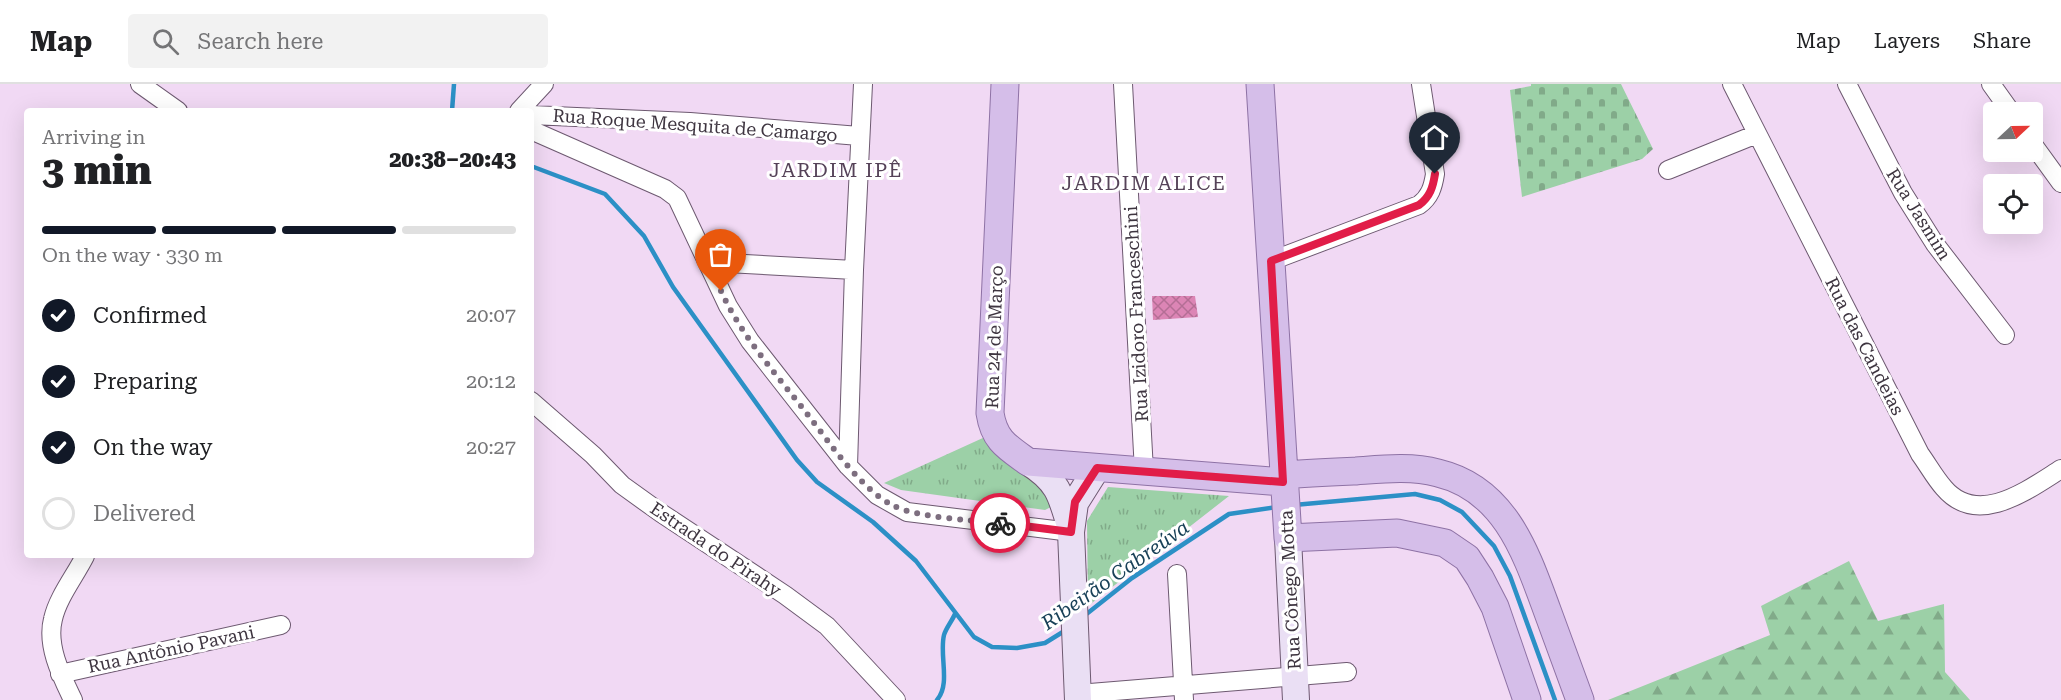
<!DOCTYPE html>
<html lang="en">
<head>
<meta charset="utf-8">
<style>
  body { margin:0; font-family:"Roboto Serif",serif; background:#f2f2f2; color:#202124; height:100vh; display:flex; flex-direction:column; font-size:22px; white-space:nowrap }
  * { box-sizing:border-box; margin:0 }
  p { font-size:20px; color:#757577 }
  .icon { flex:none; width:33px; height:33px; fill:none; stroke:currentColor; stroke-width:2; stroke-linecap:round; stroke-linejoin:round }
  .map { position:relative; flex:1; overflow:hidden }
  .sheet { position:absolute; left:24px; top:24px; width:510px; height:450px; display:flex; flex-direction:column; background:#fff; border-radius:6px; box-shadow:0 6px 24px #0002 }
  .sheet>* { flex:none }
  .needle { width:39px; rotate:68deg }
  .tools { position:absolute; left:1983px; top:18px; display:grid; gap:12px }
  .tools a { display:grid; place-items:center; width:60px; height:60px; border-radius:6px; background:#fff; box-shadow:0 6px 24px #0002; font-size:30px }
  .pin { position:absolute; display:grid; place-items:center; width:51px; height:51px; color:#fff; margin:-62px -26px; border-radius:50% 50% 50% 0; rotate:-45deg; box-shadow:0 0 6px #0007 }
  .pin .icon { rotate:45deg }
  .courier { position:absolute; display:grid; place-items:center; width:60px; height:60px; margin:-30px; border:4px solid #e11d48; border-radius:50%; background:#fff; color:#222; box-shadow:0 2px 8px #0007 }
  .head em { font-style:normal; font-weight:800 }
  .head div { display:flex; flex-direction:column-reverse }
  .head { display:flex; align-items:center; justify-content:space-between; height:102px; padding:0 18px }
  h1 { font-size:39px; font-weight:800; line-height:45px }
  .bar { display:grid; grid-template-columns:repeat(4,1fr); gap:9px 6px; align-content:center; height:72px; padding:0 18px }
  .bar i { height:8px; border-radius:4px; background:#e0e0e0 }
  .bar .on { background:#111827 }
  .bar p { grid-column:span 4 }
  ol { padding:0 18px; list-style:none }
  li { display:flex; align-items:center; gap:18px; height:66px }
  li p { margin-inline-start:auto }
  li .icon { padding:6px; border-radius:50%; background:#111827; color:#fff; stroke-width:4 }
  li:last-child { color:#757577 }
  li i { width:33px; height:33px; border:3px solid #e0e0e0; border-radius:50% }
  header { display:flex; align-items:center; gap:36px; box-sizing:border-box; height:84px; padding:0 30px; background:#fff; border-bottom:2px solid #e0e0e0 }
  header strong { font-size:28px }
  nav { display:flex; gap:33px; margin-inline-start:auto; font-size:21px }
  .search { width:420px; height:54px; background:#f2f2f2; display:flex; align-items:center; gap:15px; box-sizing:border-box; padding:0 21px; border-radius:6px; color:#757577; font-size:22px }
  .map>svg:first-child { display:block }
</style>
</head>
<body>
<header>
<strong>Map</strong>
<div class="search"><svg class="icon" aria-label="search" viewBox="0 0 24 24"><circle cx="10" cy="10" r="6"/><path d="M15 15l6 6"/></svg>Search here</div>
<nav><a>Map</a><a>Layers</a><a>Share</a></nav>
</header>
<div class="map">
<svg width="2061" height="616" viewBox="0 0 2061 616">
  <defs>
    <pattern id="forest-firs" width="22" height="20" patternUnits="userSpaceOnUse" patternTransform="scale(1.5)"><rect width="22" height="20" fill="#9cd0a7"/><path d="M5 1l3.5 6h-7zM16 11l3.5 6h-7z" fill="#81aa89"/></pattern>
    <pattern id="cemetery-stones" width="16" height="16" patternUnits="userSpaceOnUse" patternTransform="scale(1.5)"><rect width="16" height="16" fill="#9cd0a7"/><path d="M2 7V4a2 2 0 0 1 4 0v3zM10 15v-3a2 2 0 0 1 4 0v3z" fill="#81aa89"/></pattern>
    <pattern id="park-tufts" width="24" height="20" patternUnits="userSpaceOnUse" patternTransform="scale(1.5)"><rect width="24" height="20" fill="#9cd0a7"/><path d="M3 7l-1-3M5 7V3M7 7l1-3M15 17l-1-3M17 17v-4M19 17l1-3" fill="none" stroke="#81aa89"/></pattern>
    <pattern id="building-cross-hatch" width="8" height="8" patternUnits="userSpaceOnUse" patternTransform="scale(1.5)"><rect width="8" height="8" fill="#dc85b5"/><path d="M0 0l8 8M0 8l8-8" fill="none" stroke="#b46e95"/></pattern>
  </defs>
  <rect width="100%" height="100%" fill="#f1d9f4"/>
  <!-- forest -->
  <path fill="url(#forest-firs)" d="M 1849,477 L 1878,537 L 1944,520 L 1945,588 L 1970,616 L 1608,616 L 1770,551 L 1761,522 Z"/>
  <!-- cemetery -->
  <path fill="url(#cemetery-stones)" d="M 1531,0 L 1621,0 L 1653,65 L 1642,75 L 1522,113 L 1510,6 L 1531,2 Z"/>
  <!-- park -->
  <path fill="url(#park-tufts)" d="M 985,353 L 1038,391 L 1053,422 L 1045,426 L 901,406 L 884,399 Z
    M 1108,403 L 1229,412 L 1088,522 L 1087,437 Z"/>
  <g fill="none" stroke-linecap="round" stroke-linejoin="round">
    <!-- stream -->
    <path stroke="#2c90c6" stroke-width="4.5" d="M 452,27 L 454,0
      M 531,82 L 605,110 L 644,152 L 673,203 L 797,376 L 817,398 L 873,438 L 916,477 L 974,553 L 992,563 L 1017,564 L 1045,559 L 1066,546
      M 1294,421 L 1415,410 L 1440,416 L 1462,428 L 1494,462 L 1510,492 L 1555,616
      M 1084,532 L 1132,494 L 1229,430 L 1277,423
      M 937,616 C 951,600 939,571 944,551 C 946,544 952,537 955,530"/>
  </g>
  <!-- building -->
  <path fill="url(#building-cross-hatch)" d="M 1152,212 L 1195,212 L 1198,233 L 1153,236 Z"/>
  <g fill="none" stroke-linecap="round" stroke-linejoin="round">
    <defs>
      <path id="street" d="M 140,0 L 178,27
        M 1123,0 L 1144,387
        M 1732,0 L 1920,370 C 1928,381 1935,394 1944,404 C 1978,444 2029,405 2061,385
        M 1847,0 L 1903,109 L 1935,160 L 2005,251
        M 1991,0 L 2011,28
        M 519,27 L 544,0
        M 531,31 L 690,38 L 859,52
        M 531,46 L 665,105 L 677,114 L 728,222 L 750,257 L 848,382 L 877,411 L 907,428 L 1071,448
        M 2032,59 L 2061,99
        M 1668,86 L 1757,50
        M 1271,177 L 1419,121 C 1430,113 1433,103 1435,90 L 1421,0
        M 708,178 L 854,186
        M 531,317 L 593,371 L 622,401 L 661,429 L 785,511 L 827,542 L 896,616
        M 848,382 L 854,186 L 863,0
        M 1177,490 L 1184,616
        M 60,590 L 281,541
        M 1078,610 L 1347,588
        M 73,616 C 62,593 46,562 53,535 C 58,513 75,492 85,472"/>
      <path id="secondary" d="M 1028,378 C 1057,396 1061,410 1070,442
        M 1288,454 L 1296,616
        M 1078,616 L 1071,448 L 1075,419 L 1097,384"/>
      <path id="primary" d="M 1005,0 L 990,329 C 994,356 1007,363 1028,378 L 1283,398
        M 1260,0 L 1288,454 L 1397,449 L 1445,459 L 1467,474 L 1480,494 L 1495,523 L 1527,616
        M 1283,391 C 1307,389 1332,388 1356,387 C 1384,385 1411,382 1438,389 C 1505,405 1526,469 1547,526 C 1558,556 1569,586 1580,616"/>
    </defs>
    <!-- street casing -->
    <use href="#street" stroke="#6d5970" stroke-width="20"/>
    <!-- secondary casing -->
    <use href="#secondary" stroke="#6d5970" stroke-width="28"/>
    <!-- primary casing -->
    <use href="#primary" stroke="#8e72a5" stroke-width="29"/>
    <!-- street -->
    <use href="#street" stroke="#fff" stroke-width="18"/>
    <!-- secondary -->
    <use href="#secondary" stroke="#eadff4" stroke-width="26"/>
    <!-- primary -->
    <use href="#primary" stroke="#d5bee9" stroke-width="27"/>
  </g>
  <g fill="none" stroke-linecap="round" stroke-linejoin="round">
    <!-- done -->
    <path stroke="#7d6e7f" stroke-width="6" stroke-dasharray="0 10.8" d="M 721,207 C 742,253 777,291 808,331 C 830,359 860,404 892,421 C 917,434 970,436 1000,439"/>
    <!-- route -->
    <path stroke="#e11d48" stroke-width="8" d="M 1000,439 L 1071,448 L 1075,418 L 1097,384 L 1283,398 L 1271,177 L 1419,121 C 1430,113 1433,103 1435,90"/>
  </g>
  <g text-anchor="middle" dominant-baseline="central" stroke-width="6" stroke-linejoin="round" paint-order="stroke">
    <!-- street labels -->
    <g font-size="18" fill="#3e3540" stroke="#fff">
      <text transform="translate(695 41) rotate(4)">Rua Roque Mesquita de Camargo</text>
      <text transform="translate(1919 130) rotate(58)">Rua Jasmim</text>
      <text transform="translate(1136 230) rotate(-93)">Rua Izidoro Franceschini</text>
      <text transform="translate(994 253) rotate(-88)">Rua 24 de Março</text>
      <text transform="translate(1865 262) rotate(63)">Rua das Candeias</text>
      <text transform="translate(716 465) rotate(34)">Estrada do Pirahy</text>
      <text transform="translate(1290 506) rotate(-93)">Rua Cônego Motta</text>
      <text transform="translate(171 565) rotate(-12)">Rua Antônio Pavani</text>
    </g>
    <!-- neighbourhood labels -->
    <g font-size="20" letter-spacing="1.5" fill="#554258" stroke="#fff">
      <text x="836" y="86">JARDIM IPÊ</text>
      <text x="1144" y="99">JARDIM ALICE</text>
    </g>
    <!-- water labels -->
    <g font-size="20" font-style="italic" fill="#194158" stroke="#fff">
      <text transform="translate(1115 491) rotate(-35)">Ribeirão Cabreúva</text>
    </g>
  </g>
</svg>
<div class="tools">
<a><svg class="needle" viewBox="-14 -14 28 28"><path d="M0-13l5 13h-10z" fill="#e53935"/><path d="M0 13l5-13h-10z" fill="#757577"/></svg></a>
<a><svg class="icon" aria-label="locate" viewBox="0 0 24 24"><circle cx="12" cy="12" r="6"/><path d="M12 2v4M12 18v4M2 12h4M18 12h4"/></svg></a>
</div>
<div class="pin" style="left:721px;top:207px;background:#ea580c"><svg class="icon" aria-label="bag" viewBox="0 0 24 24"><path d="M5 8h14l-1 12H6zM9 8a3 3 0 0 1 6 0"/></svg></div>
<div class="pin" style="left:1435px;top:90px;background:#1f2937"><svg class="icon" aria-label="home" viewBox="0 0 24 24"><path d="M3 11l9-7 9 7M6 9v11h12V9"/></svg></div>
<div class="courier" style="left:1000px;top:439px"><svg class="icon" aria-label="bike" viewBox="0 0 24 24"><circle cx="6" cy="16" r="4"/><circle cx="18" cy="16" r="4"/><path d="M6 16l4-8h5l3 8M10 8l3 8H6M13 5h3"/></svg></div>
<section class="sheet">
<div class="head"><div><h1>3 min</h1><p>Arriving in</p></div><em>20:38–20:43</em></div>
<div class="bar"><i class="on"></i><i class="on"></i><i class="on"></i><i></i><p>On the way · 330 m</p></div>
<ol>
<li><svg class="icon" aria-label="check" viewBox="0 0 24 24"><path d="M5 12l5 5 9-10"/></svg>Confirmed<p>20:07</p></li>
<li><svg class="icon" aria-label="check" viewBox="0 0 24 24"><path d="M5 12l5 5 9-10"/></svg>Preparing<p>20:12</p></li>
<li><svg class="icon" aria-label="check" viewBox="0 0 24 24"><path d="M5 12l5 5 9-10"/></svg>On the way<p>20:27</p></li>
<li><i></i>Delivered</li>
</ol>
</section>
</div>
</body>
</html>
